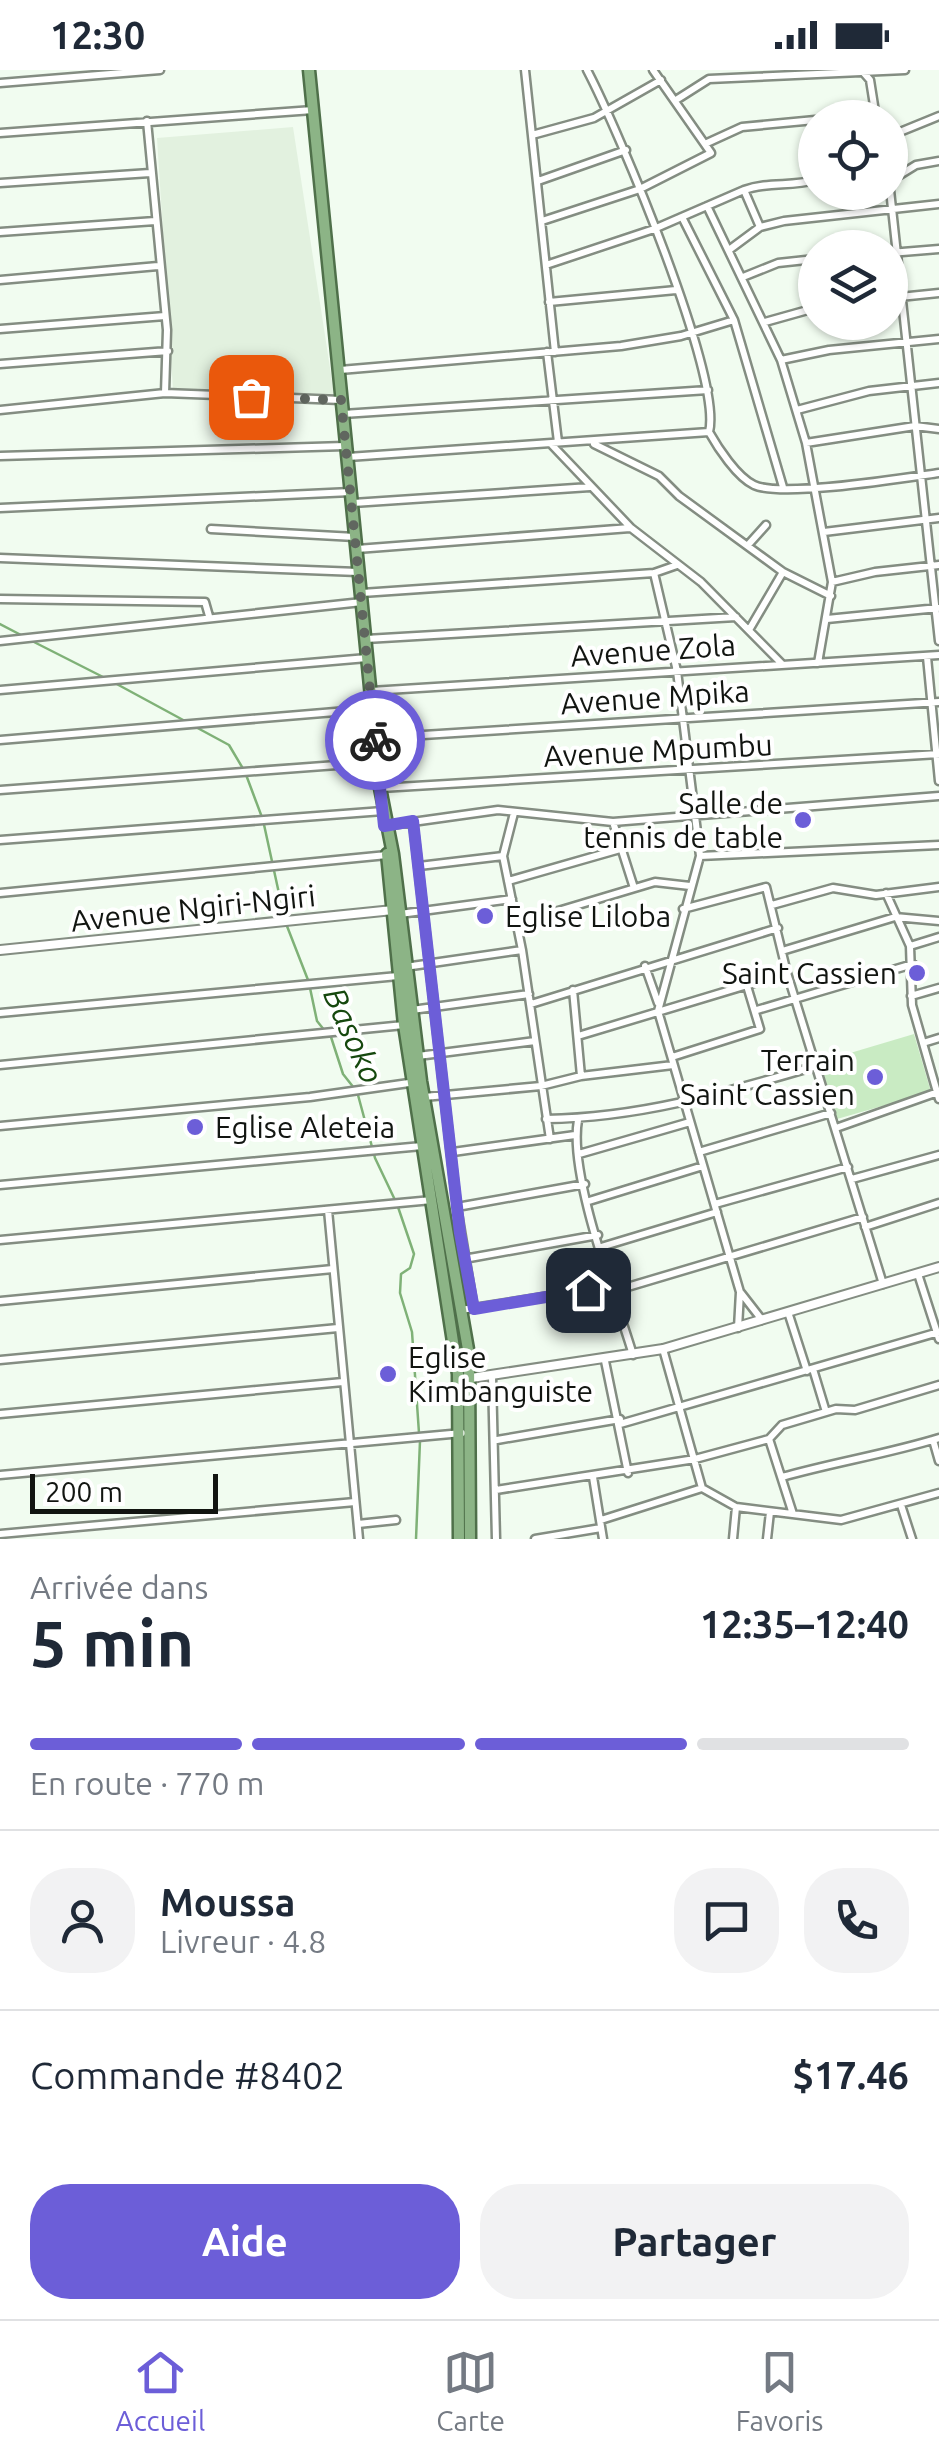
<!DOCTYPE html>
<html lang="fr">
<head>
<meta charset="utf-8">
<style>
  body { margin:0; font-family:Ubuntu,sans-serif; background:#f2f2f3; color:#1f2937; height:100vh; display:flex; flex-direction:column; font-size:38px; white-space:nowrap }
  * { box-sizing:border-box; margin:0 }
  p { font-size:32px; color:#747a83 }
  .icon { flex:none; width:55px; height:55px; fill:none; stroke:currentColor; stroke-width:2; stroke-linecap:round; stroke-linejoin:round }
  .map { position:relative; height:1469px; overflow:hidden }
  .panel { display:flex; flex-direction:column; background:#fff; flex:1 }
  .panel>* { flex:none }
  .controls { position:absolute; left:798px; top:30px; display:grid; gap:20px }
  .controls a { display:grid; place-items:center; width:110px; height:110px; border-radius:50%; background:#fff; box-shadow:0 2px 8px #0004; font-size:50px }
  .scale { position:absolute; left:30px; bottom:25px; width:188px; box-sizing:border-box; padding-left:10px; border:5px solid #121511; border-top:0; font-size:28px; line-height:35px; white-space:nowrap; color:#121511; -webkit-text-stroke:8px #fff; paint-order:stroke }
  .pin { position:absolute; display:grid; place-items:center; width:85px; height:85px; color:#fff; margin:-42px; border-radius:20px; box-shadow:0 5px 15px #0006 }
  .courier { position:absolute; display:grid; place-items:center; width:100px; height:100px; margin:-50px; border:8px solid #6c5ed8; border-radius:50%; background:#fff; color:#222; box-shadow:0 2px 12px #0007 }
  .headline em { font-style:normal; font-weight:700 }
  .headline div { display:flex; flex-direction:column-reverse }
  .headline { display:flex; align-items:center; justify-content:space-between; height:170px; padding:0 30px }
  h1 { font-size:65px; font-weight:700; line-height:75px }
  .bar { display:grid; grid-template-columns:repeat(4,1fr); gap:15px 10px; align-content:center; height:120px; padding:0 30px }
  .bar i { height:12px; border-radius:8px; background:#e0e1e3 }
  .bar .current { background:#6c5ed8 }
  .bar p { grid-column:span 4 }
  .line { display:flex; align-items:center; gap:25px; padding:0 30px; border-top:2px solid #e0e1e3 }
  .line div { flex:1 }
  .round { display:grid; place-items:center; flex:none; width:105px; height:105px; border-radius:40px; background:#f2f2f3 }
  .action { display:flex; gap:20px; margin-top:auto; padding:20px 30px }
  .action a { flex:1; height:115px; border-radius:40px; background:#6c5ed8; color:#fff; font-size:40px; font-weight:700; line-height:115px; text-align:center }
  .action a+a { background:#f2f2f3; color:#1f2937 }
  .status { display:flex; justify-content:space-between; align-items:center; height:70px; padding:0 50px; background:#fff; direction:ltr }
  .status svg { height:28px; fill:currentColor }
  .tab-bar { display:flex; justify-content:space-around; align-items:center; height:140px; border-top:2px solid #e0e1e3; background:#fff; font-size:28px; color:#747a83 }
  .tab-bar a { display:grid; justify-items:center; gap:5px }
  .tab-bar .current { color:#6c5ed8 }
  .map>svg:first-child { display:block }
</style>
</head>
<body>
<div class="status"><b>12:30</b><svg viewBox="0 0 49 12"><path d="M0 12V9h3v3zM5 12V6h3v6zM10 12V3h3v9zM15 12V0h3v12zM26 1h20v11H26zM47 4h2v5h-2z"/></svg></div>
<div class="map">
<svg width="939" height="1469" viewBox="0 0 939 1469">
  <rect width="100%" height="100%" fill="#f1fcf0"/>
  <!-- built -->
  <path fill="#e2f1df" d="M 293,57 L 334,324 L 173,320 L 157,68 Z"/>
  <!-- green -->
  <path fill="#c9ebc3" d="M 914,964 L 931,1022 L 837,1049 L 820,992 Z"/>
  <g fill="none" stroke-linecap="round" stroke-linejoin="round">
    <!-- stream -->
    <path stroke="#7fb177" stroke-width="2.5" d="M 0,554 L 21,565
      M 32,571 L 105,608
      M 113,612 L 185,651
      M 192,655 L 229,675 L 245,702 L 263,750 L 285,851 L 308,910
      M 310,918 L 317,951 L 325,961
      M 331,967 L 343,1004 L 354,1018
      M 358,1025 L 375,1088 L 395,1130
      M 398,1137 L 414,1184 L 410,1198 L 401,1204 L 400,1223 L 412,1262 L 419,1363
      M 416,1469 L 420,1371"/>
    <defs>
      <path id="minor" d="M 525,0 L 555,282
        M 587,0 C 618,59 723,308 709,362 C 718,378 737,407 754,415 C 781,428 904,408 939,403
        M 863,2 L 870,10 L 876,48
        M 0,13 L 160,0
        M 676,30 L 709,9 L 905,0
        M 836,48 L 874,43
        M 147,51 L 167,260 L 165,323
        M 0,63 L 313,40
        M 532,65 L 594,48 L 661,10
        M 890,66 L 939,46
        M 707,73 L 742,57 L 815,50
        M 538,111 L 626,80
        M 890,111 L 916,95 L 939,91
        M 0,113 L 150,103
        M 744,120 C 769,111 791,117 815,110
        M 890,120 L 939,571
        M 707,136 L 781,290 L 806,373 L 832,512 L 818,593
        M 682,147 L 734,250 L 783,417
        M 542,151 L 640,119 L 711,83 L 653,0
        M 0,162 L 155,151
        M 729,180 L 760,157 L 784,151 L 939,134
        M 890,183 L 939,179
        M 546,195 L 654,159 L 744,120 L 760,157
        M 743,207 L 778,193 L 815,189
        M 0,210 L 158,196
        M 890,228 L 939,223
        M 549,232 L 676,220
        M 765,252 L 815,238
        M 0,259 L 165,246
        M 547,282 L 558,372
        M 781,290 L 829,280 L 939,269
        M 0,294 L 168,281
        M 340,300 L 621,276 L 681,266 L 734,250
        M 0,340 L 165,323 L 341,330
        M 797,340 L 869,321 L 939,313
        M 343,344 L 708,320
        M 806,373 L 915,356 L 939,359
        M 594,374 L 659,406 L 679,426 L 783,502 L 831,526
        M 552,375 L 631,458 L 701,512 L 781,593
        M 0,386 L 345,376
        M 348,387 L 709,362
        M 353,433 L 590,417
        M 0,438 L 351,422
        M 211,459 L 355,467
        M 824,462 L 939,448
        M 748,475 L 766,455
        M 357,479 L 630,458
        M 0,488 L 358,502
        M 654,503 L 677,601 L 700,786 L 658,941 L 740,1222 L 738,1258
        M 832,512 L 875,502 L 939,495
        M 362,523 L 654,503 L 677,495
        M 0,529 L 205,532 L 209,546
        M 827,549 L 938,538
        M 749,560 L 783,502
        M 366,569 L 736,547
        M 0,571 L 362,532
        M 927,587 L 939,711
        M 0,620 L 367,588
        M 371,621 L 939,585
        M 376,668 L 939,632
        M 0,670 L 371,639
        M 381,718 L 939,684
        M 0,720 L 377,692
        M 514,743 L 503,786 L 522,880 L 550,1069
        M 413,751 L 457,1137 L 474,1239
        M 613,752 L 634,818
        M 384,756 L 498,740 L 613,752 L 939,726
        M 0,770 L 383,741
        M 700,786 L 939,775
        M 419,796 L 503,786
        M 508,811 L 620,779
        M 0,823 L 387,785
        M 886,823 L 910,876 L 912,935 L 939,1029
        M 772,835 L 833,818 L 876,825 L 939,817
        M 683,839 L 766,817 L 787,903 L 883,1214
        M 400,844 L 512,829
        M 518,853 L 655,812 L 690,816
        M 910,876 L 939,867
        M 782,881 L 895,847 L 939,851
        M 645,896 L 658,933
        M 405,897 L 522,880
        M 573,920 L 581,1006 L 673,995
        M 911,926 L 939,918
        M 531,934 L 778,858
        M 412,940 L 529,924
        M 757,940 L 913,894
        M 0,943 L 398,906
        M 578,966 L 787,903
        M 923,973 L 939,968
        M 418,986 L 535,971
        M 672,987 L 760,959 L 747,916
        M 0,995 L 404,955
        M 424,1027 L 541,1016 L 581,1006
        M 546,1049 C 640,1048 727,1022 816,996
        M 578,1050 C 568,1105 616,1228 633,1285
        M 0,1056 L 310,1027 L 416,1012
        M 836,1058 L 938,1022
        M 453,1082 L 575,1065
        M 699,1082 L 831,1043
        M 579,1084 L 690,1052
        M 852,1109 L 939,1085
        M 0,1115 L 422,1076
        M 589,1131 L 703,1096
        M 715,1134 L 848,1097
        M 457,1137 L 585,1114
        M 328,1140 L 359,1469
        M 865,1157 L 939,1133
        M 0,1170 L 432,1130
        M 601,1177 L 717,1142
        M 464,1189 L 598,1165
        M 918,1204 L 939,1269
        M 614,1221 L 863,1147
        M 741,1223 L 762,1250
        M 0,1231 L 333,1199
        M 461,1240 L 612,1216
        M 788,1242 L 807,1301
        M 663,1279 L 702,1418
        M 0,1290 L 338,1258
        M 605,1291 L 628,1403
        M 813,1299 L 826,1342
        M 492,1307 L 496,1469
        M 0,1344 L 343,1312
        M 620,1354 L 939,1262
        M 769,1369 L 793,1444
        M 497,1370 L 620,1349
        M 933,1370 L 939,1391
        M 0,1405 L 462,1363
        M 593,1407 L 603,1469
        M 782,1407 C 835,1392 887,1384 939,1368
        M 702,1418 L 736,1437 L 841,1450 L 939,1423
        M 496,1420 L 695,1389 L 769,1369 L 782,1355 L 836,1339 L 855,1340 L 939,1315
        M 901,1435 L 912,1469
        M 601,1450 L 702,1418
        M 358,1454 L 396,1450
        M 0,1464 L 355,1432
        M 535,1469 L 601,1458
        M 733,1469 L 736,1437
        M 767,1469 L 770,1442"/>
      <path id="tertiary" d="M 0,880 L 393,840
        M 458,1310 L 663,1279 L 939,1197"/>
      <path id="trunk" d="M 309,0 L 380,718 L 393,784 L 421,1011 L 469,1285 L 470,1469
        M 387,784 L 404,955 L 458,1304 L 459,1469"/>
    </defs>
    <!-- minor casing -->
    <use href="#minor" stroke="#848d82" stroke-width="11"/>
    <!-- tertiary casing -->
    <use href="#tertiary" stroke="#848d82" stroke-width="12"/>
    <!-- trunk casing -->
    <use href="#trunk" stroke="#4f704a" stroke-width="15"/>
    <!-- minor -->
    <use href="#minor" stroke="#fff" stroke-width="6"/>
    <!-- tertiary -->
    <use href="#tertiary" stroke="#fff" stroke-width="8"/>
    <!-- trunk -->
    <use href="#trunk" stroke="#8cb486" stroke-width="10"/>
  </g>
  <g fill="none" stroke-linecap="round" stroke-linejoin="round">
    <!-- done -->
    <path stroke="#60665f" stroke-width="10" stroke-dasharray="0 18" d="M 251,327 L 341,330 L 375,670"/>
    <!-- route -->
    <path stroke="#6c5ed8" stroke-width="12" d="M 375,670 L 384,756 L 413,751 L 460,1163 L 474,1239 L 588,1220"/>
  </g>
  <!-- markers -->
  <g fill="#6c5ed8" stroke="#fff" stroke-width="4">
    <circle cx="803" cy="750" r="10"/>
    <circle cx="485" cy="846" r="10"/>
    <circle cx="917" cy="903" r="10"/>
    <circle cx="875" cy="1007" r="10"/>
    <circle cx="195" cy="1057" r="10"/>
    <circle cx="388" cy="1304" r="10"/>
  </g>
  <g text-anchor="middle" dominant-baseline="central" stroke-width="8" stroke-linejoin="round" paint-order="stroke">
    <!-- street labels -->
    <g font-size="30" fill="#121511" stroke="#fff">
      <text transform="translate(653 580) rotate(-4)">Avenue Zola</text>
      <text transform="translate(655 627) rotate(-4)">Avenue Mpika</text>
      <text transform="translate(658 680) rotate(-3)">Avenue Mpumbu</text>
      <text transform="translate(193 838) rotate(-6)">Avenue Ngiri-Ngiri</text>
    </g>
    <!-- poi labels -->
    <g font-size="30" fill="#121511" stroke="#fff" text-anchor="end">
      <text x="783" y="733">Salle de<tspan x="783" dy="34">tennis de table</tspan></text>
      <text x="505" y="846" text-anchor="start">Eglise Liloba</text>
      <text x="897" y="903">Saint Cassien</text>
      <text x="855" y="990">Terrain<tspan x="855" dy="34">Saint Cassien</tspan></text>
      <text x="215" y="1057" text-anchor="start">Eglise Aleteia</text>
      <text x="408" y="1287" text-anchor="start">Eglise<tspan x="408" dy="34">Kimbanguiste</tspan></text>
    </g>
    <!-- water labels -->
    <g font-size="32" font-style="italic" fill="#16480e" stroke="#fff">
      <text transform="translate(354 965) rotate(66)">Basoko</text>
    </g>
  </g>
</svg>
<div class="controls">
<a><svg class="icon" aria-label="locate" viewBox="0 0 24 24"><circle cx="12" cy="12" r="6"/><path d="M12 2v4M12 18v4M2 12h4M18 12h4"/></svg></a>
<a><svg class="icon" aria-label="layers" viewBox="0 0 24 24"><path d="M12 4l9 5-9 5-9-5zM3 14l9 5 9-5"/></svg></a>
</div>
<div class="scale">200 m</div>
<div class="pin" style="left:251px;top:327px;background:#ea580c"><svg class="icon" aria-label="bag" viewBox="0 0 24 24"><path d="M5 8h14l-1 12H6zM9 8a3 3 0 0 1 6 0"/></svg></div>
<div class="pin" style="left:588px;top:1220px;background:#1f2937"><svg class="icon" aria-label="home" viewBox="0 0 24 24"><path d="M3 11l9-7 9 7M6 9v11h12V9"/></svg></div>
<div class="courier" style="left:375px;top:670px"><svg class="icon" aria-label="bike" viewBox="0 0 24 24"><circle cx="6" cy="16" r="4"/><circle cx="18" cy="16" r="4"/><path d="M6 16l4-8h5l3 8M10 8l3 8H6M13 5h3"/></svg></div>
</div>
<section class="panel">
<div class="headline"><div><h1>5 min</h1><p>Arrivée dans</p></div><em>12:35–12:40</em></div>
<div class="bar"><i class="current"></i><i class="current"></i><i class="current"></i><i></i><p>En route · 770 m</p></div>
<div class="line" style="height:180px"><a class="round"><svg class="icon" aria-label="person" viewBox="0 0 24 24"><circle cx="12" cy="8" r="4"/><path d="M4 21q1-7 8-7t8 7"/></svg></a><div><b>Moussa</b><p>Livreur · 4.8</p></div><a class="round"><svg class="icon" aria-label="chat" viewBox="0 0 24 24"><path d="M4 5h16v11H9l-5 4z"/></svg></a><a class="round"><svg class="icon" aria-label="phone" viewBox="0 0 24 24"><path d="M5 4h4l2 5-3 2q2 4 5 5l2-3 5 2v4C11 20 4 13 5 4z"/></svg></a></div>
<div class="line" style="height:130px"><div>Commande #8402</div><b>$17.46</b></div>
<div class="action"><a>Aide</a><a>Partager</a></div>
</section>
<nav class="tab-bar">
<a class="current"><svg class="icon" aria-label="home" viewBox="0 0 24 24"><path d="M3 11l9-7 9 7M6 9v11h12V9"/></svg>Accueil</a>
<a><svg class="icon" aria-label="map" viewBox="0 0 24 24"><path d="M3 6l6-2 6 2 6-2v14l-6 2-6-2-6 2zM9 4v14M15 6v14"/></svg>Carte</a>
<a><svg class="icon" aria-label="saved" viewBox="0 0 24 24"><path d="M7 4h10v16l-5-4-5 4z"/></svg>Favoris</a>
</nav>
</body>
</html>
